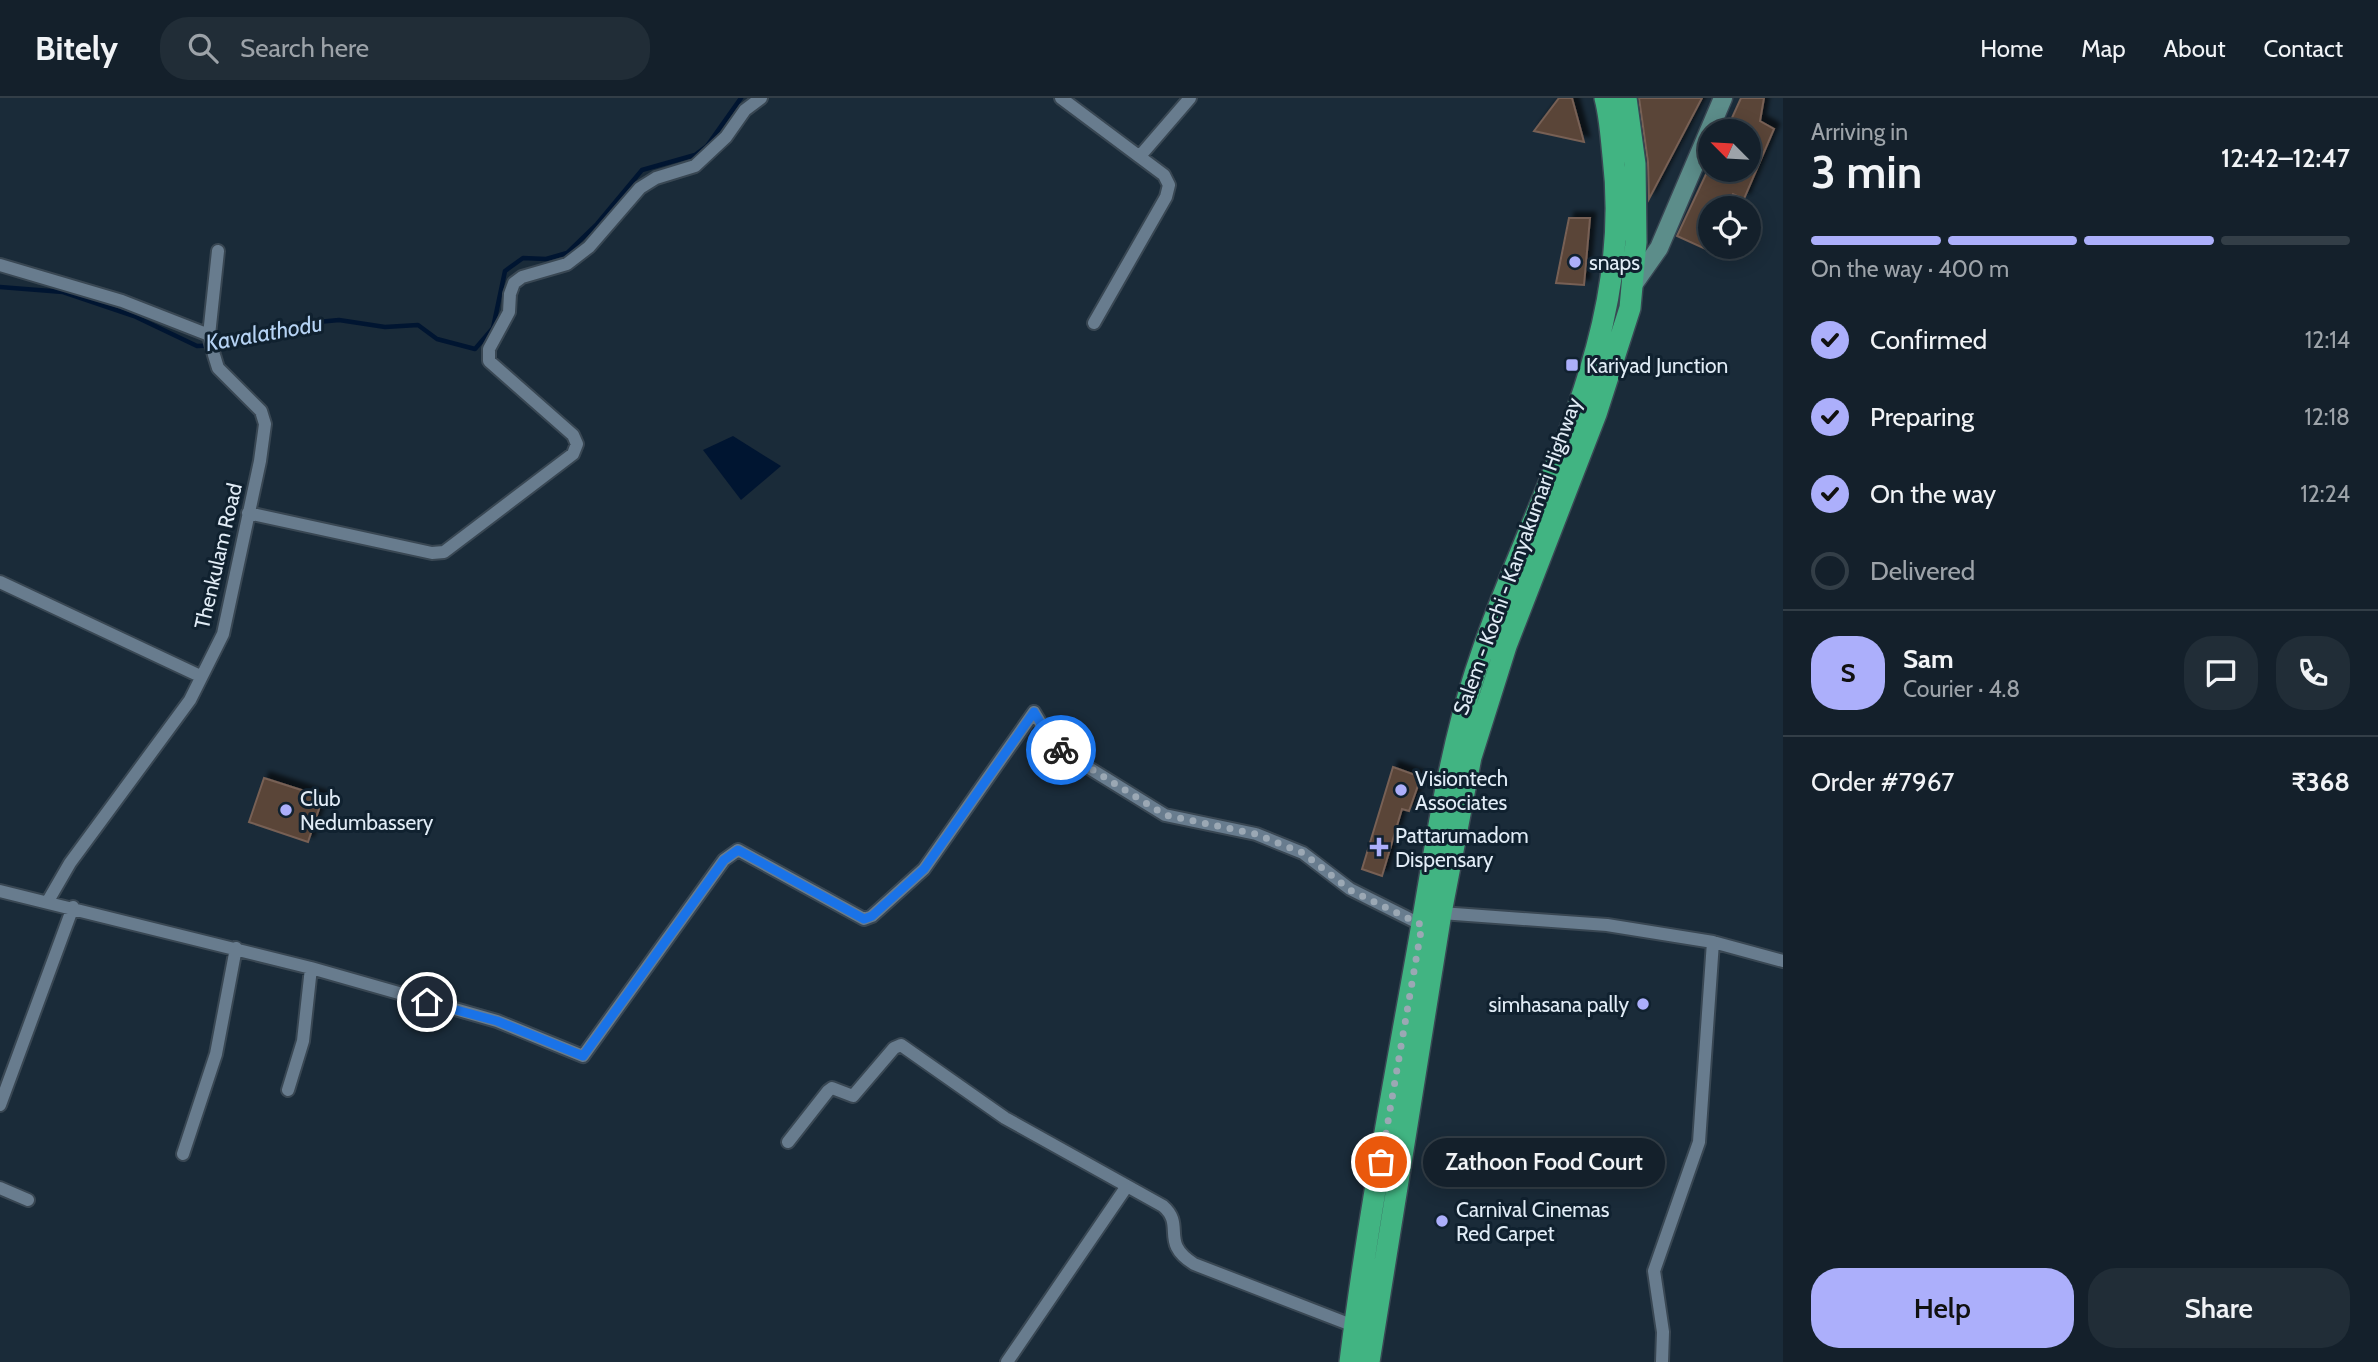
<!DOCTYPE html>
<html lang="en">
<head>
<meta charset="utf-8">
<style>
  body { margin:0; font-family:Cabin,sans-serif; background:#212d37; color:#f1f3f6; height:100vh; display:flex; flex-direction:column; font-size:26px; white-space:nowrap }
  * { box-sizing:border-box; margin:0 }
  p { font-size:23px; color:#9da3a9 }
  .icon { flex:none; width:38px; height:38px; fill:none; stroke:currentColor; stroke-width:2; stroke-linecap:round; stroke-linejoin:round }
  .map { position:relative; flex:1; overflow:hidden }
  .sheet { display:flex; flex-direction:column; background:#14202b; width:595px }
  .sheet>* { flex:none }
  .needle { width:46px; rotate:294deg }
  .fabs { position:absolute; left:1698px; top:21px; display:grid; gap:14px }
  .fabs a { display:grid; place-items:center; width:63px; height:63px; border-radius:50%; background:#14202b; box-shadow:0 4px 18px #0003,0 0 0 2px #333e47; font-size:35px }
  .pin { position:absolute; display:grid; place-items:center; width:60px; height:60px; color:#fff; margin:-30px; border:4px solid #fff; border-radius:50%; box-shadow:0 2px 7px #0007 }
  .courier { position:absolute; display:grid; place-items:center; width:70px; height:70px; margin:-35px; border:5px solid #1a73e8; border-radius:50%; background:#fff; color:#222; box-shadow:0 2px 9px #0007 }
  .bubble { position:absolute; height:49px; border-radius:24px; background:#14202b; box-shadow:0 4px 18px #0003,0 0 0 2px #333e47; font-size:23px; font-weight:600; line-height:49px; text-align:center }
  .head em { font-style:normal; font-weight:600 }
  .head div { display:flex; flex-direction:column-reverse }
  .head { display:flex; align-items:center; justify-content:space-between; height:119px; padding:0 28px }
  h1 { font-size:46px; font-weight:600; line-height:52px }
  .bar { display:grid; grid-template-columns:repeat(4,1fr); gap:10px 7px; align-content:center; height:84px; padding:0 28px }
  .bar i { height:9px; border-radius:5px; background:#333e47 }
  .bar .selected { background:#acaffb }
  .bar p { grid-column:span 4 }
  .line { display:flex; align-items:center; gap:18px; padding:0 28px; border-top:2px solid #333e47 }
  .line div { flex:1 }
  .round { display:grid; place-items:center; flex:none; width:74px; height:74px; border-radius:28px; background:#212d37 }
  ol { padding:0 28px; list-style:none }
  li { display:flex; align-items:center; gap:21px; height:77px }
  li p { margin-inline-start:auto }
  li .icon { padding:7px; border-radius:50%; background:#acaffb; color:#111; stroke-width:4 }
  li:last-child { color:#9da3a9 }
  li i { width:38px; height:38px; border:4px solid #333e47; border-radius:50% }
  .primary-button { display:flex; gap:14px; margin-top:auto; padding:14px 28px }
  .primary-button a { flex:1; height:80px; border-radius:28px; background:#acaffb; color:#111; font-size:28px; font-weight:600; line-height:80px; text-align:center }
  .primary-button a+a { background:#212d37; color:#f1f3f6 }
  header { display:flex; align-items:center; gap:42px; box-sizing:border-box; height:98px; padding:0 35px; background:#14202b; border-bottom:2px solid #333e47 }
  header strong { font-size:33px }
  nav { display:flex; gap:38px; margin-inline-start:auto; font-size:24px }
  .search { width:490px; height:63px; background:#212d37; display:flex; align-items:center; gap:18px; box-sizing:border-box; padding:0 24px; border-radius:28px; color:#9da3a9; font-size:26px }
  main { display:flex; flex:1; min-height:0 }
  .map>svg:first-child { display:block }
</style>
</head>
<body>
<header>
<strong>Bitely</strong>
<div class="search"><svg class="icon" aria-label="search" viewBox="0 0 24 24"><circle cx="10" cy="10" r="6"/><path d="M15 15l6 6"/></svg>Search here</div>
<nav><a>Home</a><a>Map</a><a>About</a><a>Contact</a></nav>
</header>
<main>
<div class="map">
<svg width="1783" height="1264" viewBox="0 0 1783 1264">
  <defs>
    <filter id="shadow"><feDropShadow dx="5.5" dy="-5.5" stdDeviation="2" flood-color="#0009"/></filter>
  </defs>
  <rect width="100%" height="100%" fill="#1a2b39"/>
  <!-- water -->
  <path fill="#001531" d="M 733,338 L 781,368 L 741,402 L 703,352 Z"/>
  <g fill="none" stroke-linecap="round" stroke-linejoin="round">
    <!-- stream -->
    <path stroke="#001531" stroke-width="4.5" d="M 0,189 L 63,194 L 134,218 L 197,248 L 226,247 L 297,226 L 339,222 L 385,229 L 418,227 L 437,241 L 475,251 L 493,230 L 505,173 L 523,160 L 546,161 L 567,155 L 597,126 L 642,72 L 695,57 L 707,48 L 741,0"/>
  </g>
  <!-- building -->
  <path fill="#5a4438" stroke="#776054" stroke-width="2" filter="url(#shadow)" d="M 1559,0 L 1572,0 L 1584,44 L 1534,33 Z
    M 1639,0 L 1702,0 L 1649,101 L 1648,64 Z
    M 1741,0 L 1764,0 L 1760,23 L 1774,31 L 1744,101 L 1733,96 L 1727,110 L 1710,110 L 1710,153 L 1677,138 L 1708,72 L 1748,72 L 1748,33 L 1726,33 Z
    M 1569,120 L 1590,120 L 1584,187 L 1556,185 Z
    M 1393,669 L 1421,679 L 1409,713 L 1402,711 L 1382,778 L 1362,771 Z
    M 264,680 L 323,699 L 308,744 L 249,724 Z"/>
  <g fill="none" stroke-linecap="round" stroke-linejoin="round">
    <defs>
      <path id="street" d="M 1061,0 L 1164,77 L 1169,87 L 1166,99 L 1094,225
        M 1140,58 L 1190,0
        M 0,167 L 122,203 L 209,237
        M 248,415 L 432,455 L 444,454 L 573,356 L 577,346 L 573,337 L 489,263 L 489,251 L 509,214 L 510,196 L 514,185 L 522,179 L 567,166 L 589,149 L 640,90 L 656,80 L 695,68 L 726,39 L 745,12 L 761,0
        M 0,484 L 200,578
        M 0,793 L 311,870 L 497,923 L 583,958 L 724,762 L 738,752 L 864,821 L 872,818 L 924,771 L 1034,614 L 1055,649 L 1165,717 L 1256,736 L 1303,755 L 1350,791 L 1422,827
        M 48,803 L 70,765 L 190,602 L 223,536 L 260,363 L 265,326 L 261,313 L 218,270 L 214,257 L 209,237 L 218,153
        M 1441,815 L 1607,827 L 1713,844 L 1783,863
        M 288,992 L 303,943 L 311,870
        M 0,1007 L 73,809
        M 788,1044 L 828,993 L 832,990 L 853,998 L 894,950 L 901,947 L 1005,1020 L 1163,1108 C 1186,1128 1159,1144 1194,1166 L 1354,1228
        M 183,1056 L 216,956 L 236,850
        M 0,1090 L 28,1102
        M 1007,1264 L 1127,1088
        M 1662,1264 L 1663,1234 L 1654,1173 L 1699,1044 L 1713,844"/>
      <path id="secondary" d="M 1633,187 L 1659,150 L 1723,0"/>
      <path id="highway" d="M 1350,1264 C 1366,1134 1390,1005 1413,877 C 1429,791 1440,704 1462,620 C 1511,430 1638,262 1613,58 C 1611,39 1610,19 1605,0
        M 1369,1264 L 1441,815 L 1471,659 L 1506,548 L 1596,316 L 1630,210 L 1636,144 L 1635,66 L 1626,0"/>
    </defs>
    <!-- street casing -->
    <use href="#street" stroke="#394753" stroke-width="16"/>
    <!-- secondary casing -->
    <use href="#secondary" stroke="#394753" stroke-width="21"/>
    <!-- highway casing -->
    <use href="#highway" stroke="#394753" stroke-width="24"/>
    <!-- street -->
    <use href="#street" stroke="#687c8e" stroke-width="12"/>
    <!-- secondary -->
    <use href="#secondary" stroke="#5c8d8a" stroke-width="18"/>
    <!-- highway -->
    <use href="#highway" stroke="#41b482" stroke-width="21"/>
  </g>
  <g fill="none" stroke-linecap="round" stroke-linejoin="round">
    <!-- done -->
    <path stroke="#9ba8b4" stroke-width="7" stroke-dasharray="0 12.6" d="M 1061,652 L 1165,717 L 1256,736 L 1303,755 L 1350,792 L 1422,827 L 1381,1064"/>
    <!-- route -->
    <path stroke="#1a73e8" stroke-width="9" d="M 427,904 L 497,923 L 583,958 L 724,762 L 738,752 L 864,821 L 872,818 L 924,771 L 1034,614 L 1055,649 L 1061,652"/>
  </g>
  <!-- markers -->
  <g fill="#acaffb" stroke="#10212f" stroke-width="2.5">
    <circle cx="1575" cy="164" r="7"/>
    <rect x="1565" y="260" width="14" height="14" rx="3.5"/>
    <circle cx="1401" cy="692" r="7"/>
    <circle cx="286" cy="712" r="7"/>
    <path d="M1375.5 738.5h7v7h7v7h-7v7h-7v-7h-7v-7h7z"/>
    <circle cx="1643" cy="906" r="7"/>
    <circle cx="1442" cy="1123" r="7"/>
  </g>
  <g text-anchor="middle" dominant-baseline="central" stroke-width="6" stroke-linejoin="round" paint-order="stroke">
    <!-- poi labels -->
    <g font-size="21" fill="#e1ecf6" stroke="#10212f" text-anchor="start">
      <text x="1589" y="164">snaps</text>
      <text x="1586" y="267">Kariyad Junction</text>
      <text x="1415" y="680">Visiontech<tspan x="1415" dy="24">Associates</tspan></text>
      <text x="300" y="700">Club<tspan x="300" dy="24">Nedumbassery</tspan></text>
      <text x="1395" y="737">Pattarumadom<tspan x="1395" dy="24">Dispensary</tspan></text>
      <text x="1629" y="906" text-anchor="end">simhasana pally</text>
      <text x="1456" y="1111">Carnival Cinemas<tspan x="1456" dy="24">Red Carpet</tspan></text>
    </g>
    <!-- street labels -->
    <g font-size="21" fill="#e1ecf6" stroke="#10212f">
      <text transform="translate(218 458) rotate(-77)">Thenkulam Road</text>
      <text transform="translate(1517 458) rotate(-70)">Salem - Kochi - Kanyakumari Highway</text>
    </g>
    <!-- water labels -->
    <g font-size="23" font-style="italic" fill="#b6d3f4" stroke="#10212f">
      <text transform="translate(264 235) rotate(-10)">Kavalathodu</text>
    </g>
  </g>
</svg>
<div class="fabs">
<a><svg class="needle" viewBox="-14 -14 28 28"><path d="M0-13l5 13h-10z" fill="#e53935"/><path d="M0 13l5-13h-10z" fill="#9da3a9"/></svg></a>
<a><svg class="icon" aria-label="locate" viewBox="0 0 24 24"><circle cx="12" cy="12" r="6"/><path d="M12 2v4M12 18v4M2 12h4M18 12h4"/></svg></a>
</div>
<div class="pin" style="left:1381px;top:1064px;background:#ea580c"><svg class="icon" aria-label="bag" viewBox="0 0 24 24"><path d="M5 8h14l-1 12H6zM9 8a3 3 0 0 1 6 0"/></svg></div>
<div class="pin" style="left:427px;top:904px;background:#1f2937"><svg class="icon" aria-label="home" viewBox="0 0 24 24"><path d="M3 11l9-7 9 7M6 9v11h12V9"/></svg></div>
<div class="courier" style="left:1061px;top:652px"><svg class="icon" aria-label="bike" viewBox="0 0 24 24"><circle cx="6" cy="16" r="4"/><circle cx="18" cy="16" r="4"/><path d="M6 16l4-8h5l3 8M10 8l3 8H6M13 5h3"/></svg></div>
<div class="bubble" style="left:1423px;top:1040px;width:242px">Zathoon Food Court</div>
</div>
<section class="sheet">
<div class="head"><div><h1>3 min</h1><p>Arriving in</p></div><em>12:42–12:47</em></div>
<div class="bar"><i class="selected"></i><i class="selected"></i><i class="selected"></i><i></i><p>On the way · 400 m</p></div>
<ol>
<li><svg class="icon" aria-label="check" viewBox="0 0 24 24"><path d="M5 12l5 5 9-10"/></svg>Confirmed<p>12:14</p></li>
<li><svg class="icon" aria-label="check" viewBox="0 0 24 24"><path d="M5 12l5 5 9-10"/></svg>Preparing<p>12:18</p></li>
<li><svg class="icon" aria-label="check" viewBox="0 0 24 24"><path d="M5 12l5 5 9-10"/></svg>On the way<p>12:24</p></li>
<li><i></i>Delivered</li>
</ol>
<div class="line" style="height:126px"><b class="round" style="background:#acaffb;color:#111">S</b><div><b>Sam</b><p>Courier · 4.8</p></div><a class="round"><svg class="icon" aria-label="chat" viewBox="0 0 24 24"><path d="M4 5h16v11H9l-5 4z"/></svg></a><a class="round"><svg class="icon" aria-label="phone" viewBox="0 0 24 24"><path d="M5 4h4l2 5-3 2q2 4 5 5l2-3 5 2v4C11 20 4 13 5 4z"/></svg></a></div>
<div class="line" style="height:91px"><div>Order #7967</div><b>₹368</b></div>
<div class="primary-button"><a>Help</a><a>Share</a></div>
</section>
</main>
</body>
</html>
